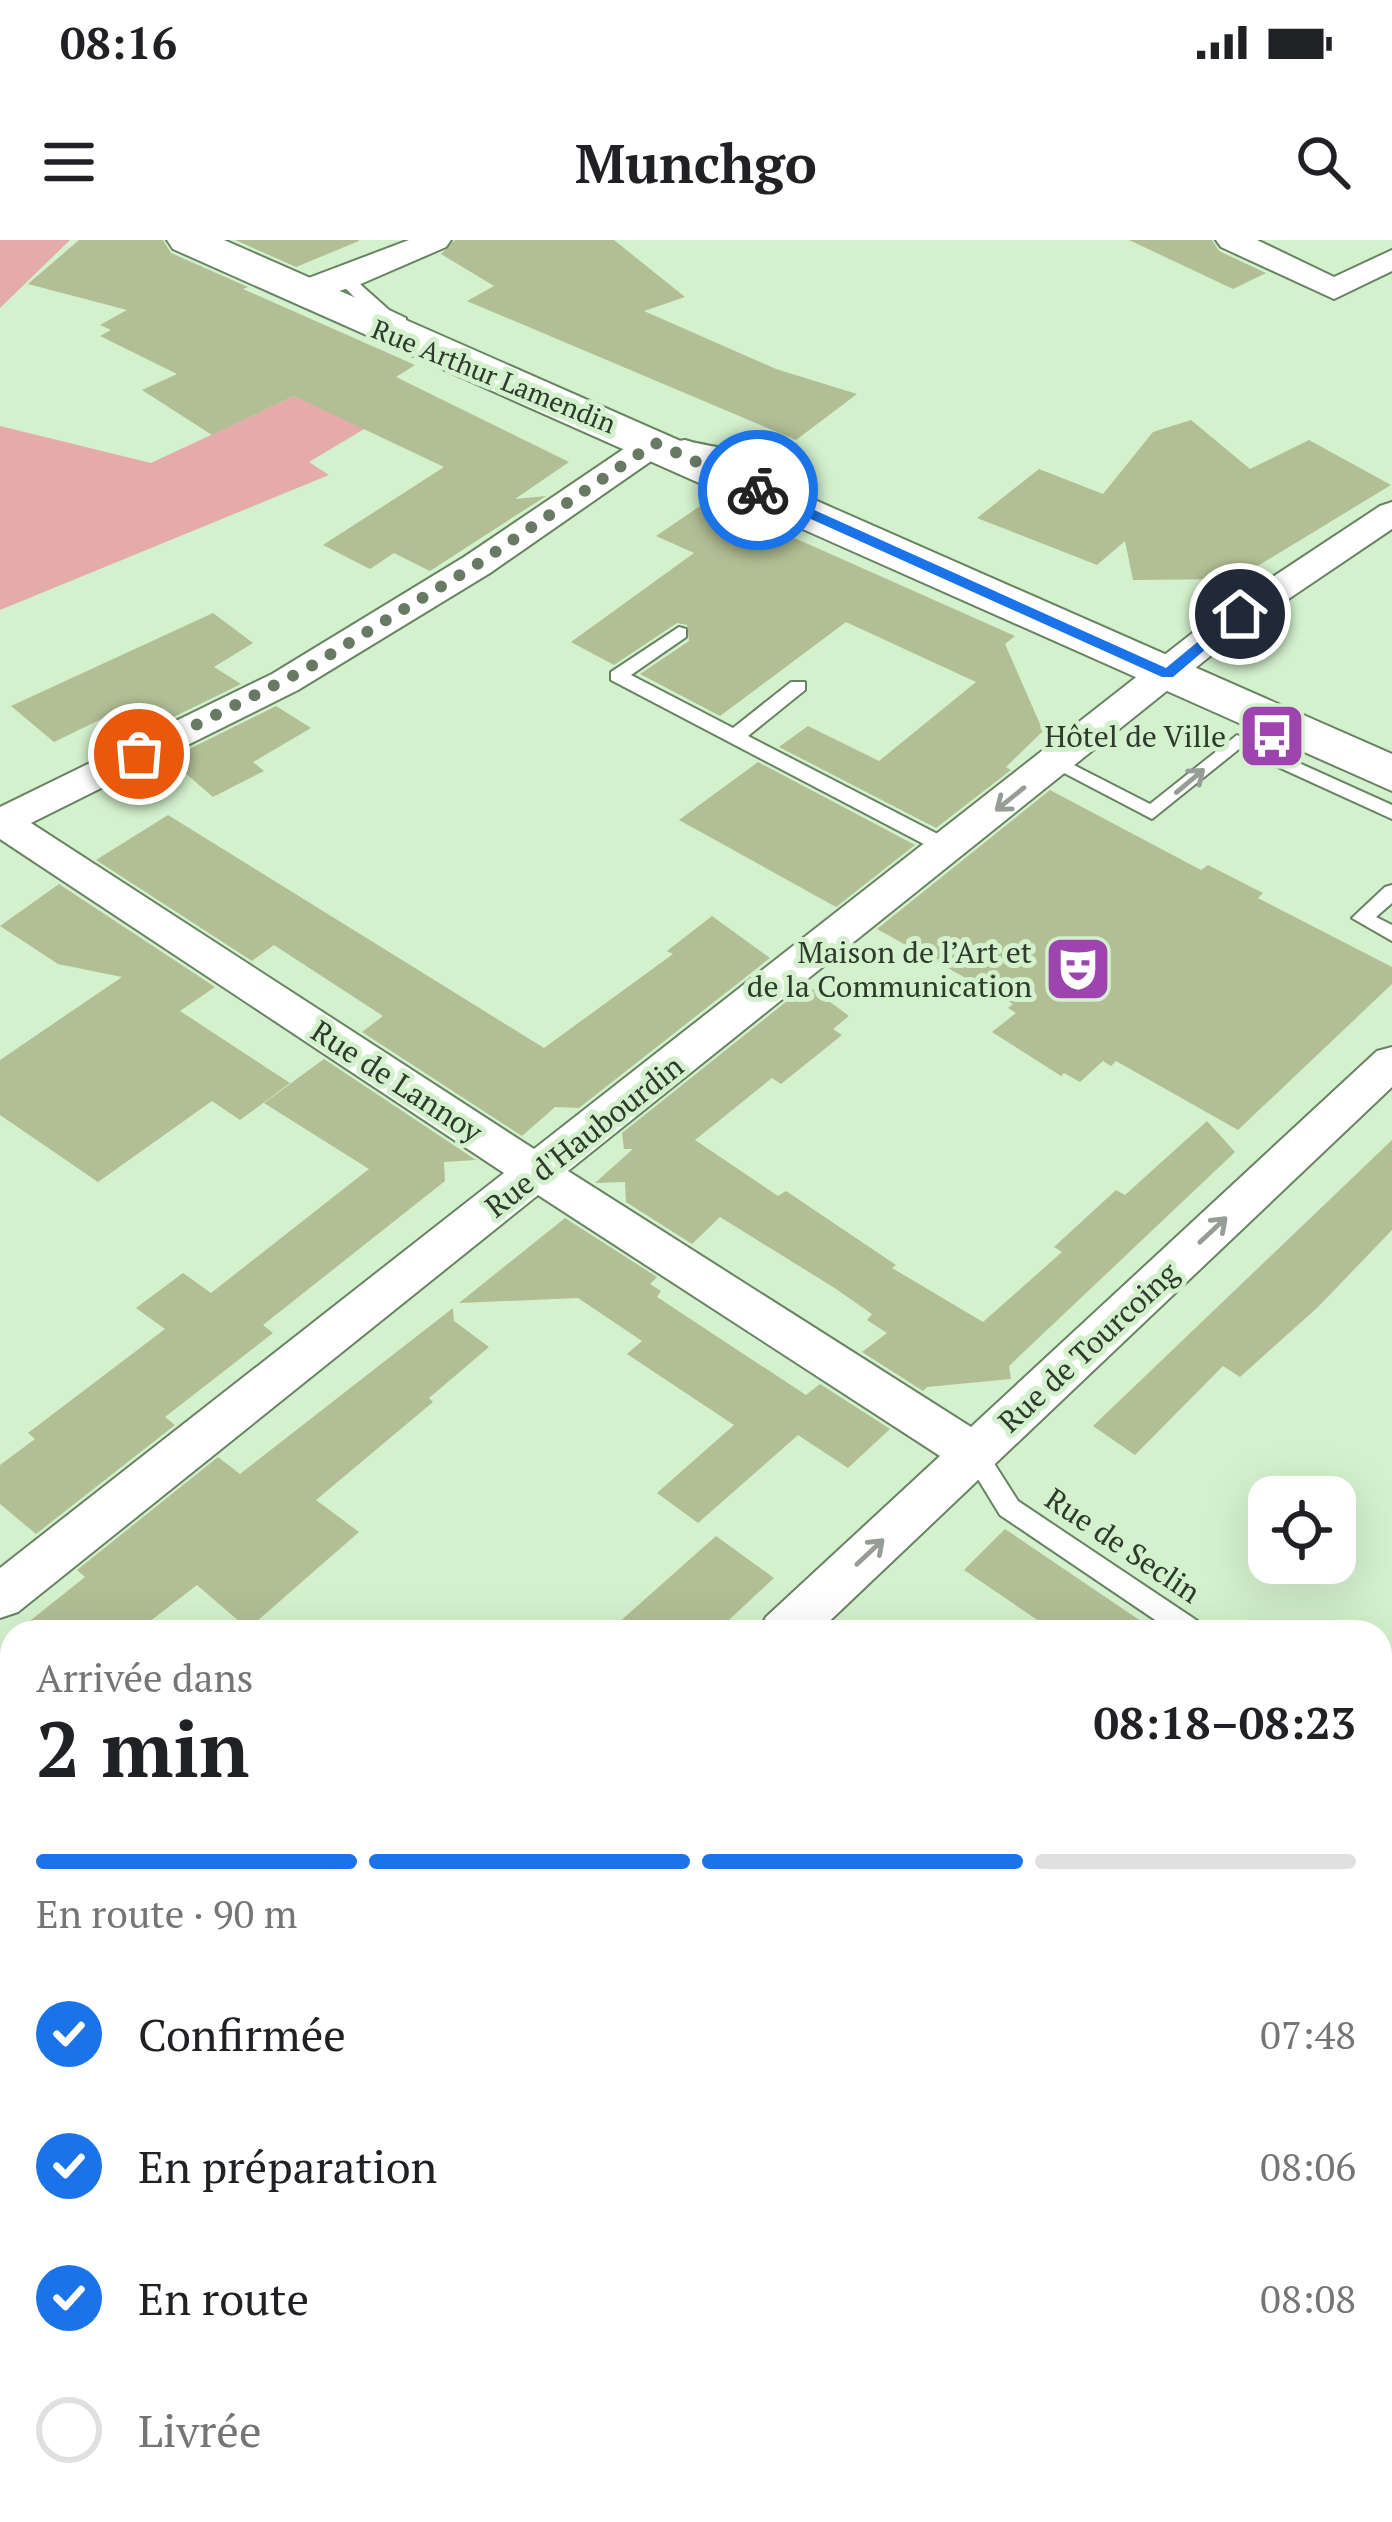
<!DOCTYPE html>
<html lang="fr">
<head>
<meta charset="utf-8">
<style>
  body { margin:0; font-family:"PT Serif",serif; background:#f6f6f6; color:#202124; height:100vh; display:flex; flex-direction:column; font-size:45px; white-space:nowrap }
  * { box-sizing:border-box; margin:0 }
  p { font-size:39px; color:#757577 }
  .icon { flex:none; width:66px; height:66px; fill:none; stroke:currentColor; stroke-width:2; stroke-linecap:round; stroke-linejoin:round }
  .map { position:relative; flex:1; overflow:hidden }
  .side { position:absolute; left:0px; top:1380px; width:1392px; height:903px; display:flex; flex-direction:column; background:#fff; border-radius:36px 36px 0 0; box-shadow:0 12px 48px #0002 }
  .side>* { flex:none }
  .controls { position:absolute; left:1248px; top:1236px; display:grid; gap:24px }
  .controls a { display:grid; place-items:center; width:108px; height:108px; border-radius:24px; background:#fff; box-shadow:0 12px 48px #0002; font-size:60px }
  .pin { position:absolute; display:grid; place-items:center; width:102px; height:102px; color:#fff; margin:-51px; border:6px solid #fff; border-radius:50%; box-shadow:0 3px 12px #0007 }
  .courier { position:absolute; display:grid; place-items:center; width:120px; height:120px; margin:-60px; border:9px solid #1a73e8; border-radius:50%; background:#fff; color:#222; box-shadow:0 3px 15px #0007 }
  .head em { font-style:normal; font-weight:700 }
  .head div { display:flex; flex-direction:column-reverse }
  .head { display:flex; align-items:center; justify-content:space-between; height:204px; padding:0 36px }
  h1 { font-size:78px; font-weight:700; line-height:90px }
  .bar { display:grid; grid-template-columns:repeat(4,1fr); gap:18px 12px; align-content:center; height:144px; padding:0 36px }
  .bar i { height:15px; border-radius:9px; background:#e0e0e0 }
  .bar .selected { background:#1a73e8 }
  .bar p { grid-column:span 4 }
  ol { padding:0 36px; list-style:none }
  li { display:flex; align-items:center; gap:36px; height:132px }
  li p { margin-inline-start:auto }
  li .icon { padding:12px; border-radius:50%; background:#1a73e8; color:#fff; stroke-width:4 }
  li:last-child { color:#757577 }
  li i { width:66px; height:66px; border:6px solid #e0e0e0; border-radius:50% }
  .status { display:flex; justify-content:space-between; align-items:center; height:84px; padding:0 60px; background:#fff; direction:ltr }
  .status svg { height:33px; fill:currentColor }
  header { display:flex; justify-content:space-between; align-items:center; height:156px; padding:0 36px; background:#fff; font-size:54px; font-weight:700 }
  .map>svg:first-child { display:block }
</style>
</head>
<body>
<div class="status"><b>08:16</b><svg viewBox="0 0 49 12"><path d="M0 12V9h3v3zM5 12V6h3v6zM10 12V3h3v9zM15 12V0h3v12zM26 1h20v11H26zM47 4h2v5h-2z"/></svg></div>
<header><svg class="icon" aria-label="menu" viewBox="0 0 24 24"><path d="M4 6h16M4 12h16M4 18h16"/></svg>Munchgo<svg class="icon" aria-label="search" viewBox="0 0 24 24"><circle cx="10" cy="10" r="6"/><path d="M15 15l6 6"/></svg></header>
<div class="map">
<svg width="1392" height="2282" viewBox="0 0 1392 2282">
  <rect width="100%" height="100%" fill="#d3f1cd"/>
  <!-- green -->
  <path fill="#e4aba9" d="M 0,0 L 70,0 L 0,68 Z
    M 365,123 L 426,152 L 309,222 L 329,235 L 0,370 L 0,186 L 151,223 Z"/>
  <!-- building -->
  <path fill="#b2be94" d="M 79,0 L 163,0 L 171,13 L 248,47 L 243,49 L 415,125 L 396,137 L 569,222 L 515,259 L 546,256 L 430,331 L 394,313 L 370,329 L 323,305 L 444,227 L 294,156 L 212,195 L 142,150 L 177,134 L 100,96 L 111,90 L 100,85 L 127,70 L 28,44 Z
    M 235,0 L 359,0 L 359,1 L 296,27 Z
    M 455,0 L 614,0 L 685,57 L 644,71 L 776,129 L 857,154 L 796,200 L 467,61 L 494,46 L 441,14 Z
    M 1129,0 L 1212,0 L 1219,11 L 1266,33 L 1233,49 Z
    M 1191,180 L 1250,229 L 1309,200 L 1391,245 L 1236,339 L 1133,340 L 1125,301 L 1097,325 L 977,278 L 1039,229 L 1103,254 L 1153,192 Z
    M 709,260 L 1015,396 L 1005,404 L 1043,491 L 1006,527 L 1011,530 L 936,588 L 779,507 L 808,486 L 879,521 L 976,442 L 846,382 L 720,476 L 640,434 L 689,401 L 687,385 L 677,383 L 614,425 L 571,402 L 694,313 L 656,296 Z
    M 213,373 L 253,403 L 214,427 L 241,444 L 139,494 L 114,473 L 54,502 L 11,466 Z
    M 276,466 L 311,488 L 253,522 L 264,531 L 213,557 L 169,519 Z
    M 758,522 L 915,605 L 836,667 L 679,580 Z
    M 1050,550 L 1201,630 L 1208,625 L 1263,653 L 1258,658 L 1392,727 L 1392,744 L 1238,890 L 1116,821 L 1111,826 L 1103,821 L 1080,842 L 1064,833 L 1061,836 L 992,792 L 1016,773 L 1008,768 L 1013,764 L 877,689 Z
    M 168,575 L 544,808 L 673,714 L 667,711 L 712,676 L 770,718 L 579,868 L 555,867 L 522,896 L 362,792 L 383,776 L 274,705 L 252,721 L 96,620 Z
    M 59,644 L 215,747 L 180,771 L 290,843 L 240,880 L 212,861 L 98,942 L 0,875 L 0,820 L 122,737 L 58,724 L 0,686 Z
    M 807,745 L 849,776 L 833,789 L 842,795 L 781,844 L 772,838 L 695,900 L 778,956 L 786,951 L 896,1025 L 892,1028 L 983,1082 L 1062,1012 L 1054,1007 L 1116,950 L 1125,955 L 1207,881 L 1235,912 L 1009,1126 L 1011,1139 L 927,1147 L 923,1151 L 862,1112 L 887,1093 L 867,1080 L 872,1074 L 833,1047 L 720,977 L 692,1004 L 626,962 L 625,942 L 595,943 L 633,909 L 624,909 L 622,893 Z
    M 324,819 L 476,920 L 444,922 L 445,941 L 263,1085 L 273,1093 L 165,1177 L 175,1185 L 36,1294 L 0,1264 L 0,1225 L 35,1199 L 28,1193 L 165,1089 L 136,1068 L 183,1033 L 211,1053 L 369,929 L 264,863 Z
    M 1392,900 L 1392,990 L 1318,1067 L 1240,1137 L 1223,1126 L 1135,1215 L 1093,1186 Z
    M 565,978 L 657,1037 L 650,1044 L 661,1051 L 657,1057 L 806,1155 L 820,1144 L 890,1189 L 848,1228 L 798,1195 L 698,1283 L 657,1253 L 734,1185 L 627,1114 L 642,1101 L 578,1058 L 459,1063 Z
    M 453,1068 L 454,1081 L 489,1107 L 429,1158 L 433,1162 L 316,1260 L 359,1292 L 248,1389 L 197,1345 L 136,1392 L 16,1392 L 85,1337 L 77,1330 L 218,1217 L 240,1234 Z
    M 1005,1289 L 1157,1392 L 1055,1392 L 964,1330 Z
    M 716,1296 L 774,1338 L 716,1392 L 608,1392 Z"/>
  <g fill="none" stroke-linecap="round" stroke-linejoin="round">
    <defs>
      <path id="service" d="M 339,36 L 351,36 L 389,70 L 406,78 L 406,84 C 379,86 358,60 339,42 Z
        M 685,200 C 709,208 755,210 773,221 L 764,226 L 703,218 L 679,209 L 679,201 Z
        M 679,387 L 686,389 L 686,397 L 631,435 L 733,488 L 791,442 L 805,442 L 805,450 L 748,496 L 955,603 L 955,613 L 941,613 L 611,440 L 611,432 Z
        M 1237,495 L 1392,565 L 1392,579 L 1239,509 L 1152,579 L 1045,523 L 1055,517 L 1062,519 L 1150,564 Z
        M 1392,645 L 1392,663 L 1376,677 L 1392,685 L 1392,701 L 1352,678 L 1385,647 Z
        M 974,1203 L 983,1206 L 1018,1261 L 1202,1384 L 1206,1392 L 1173,1392 L 1000,1275 L 962,1213 L 965,1206 Z"/>
      <path id="minor" d="M 409,0 L 451,0 L 446,7 L 356,46 L 301,62 L 285,52 L 290,45 Z
        M 1216,0 L 1257,0 L 1334,37 L 1392,10 L 1392,31 L 1334,59 L 1221,7 Z
        M 655,193 L 667,196 L 672,203 L 667,210 L 490,333 L 298,450 L 31,583 L 534,909 L 1218,373 L 1380,266 L 1392,262 L 1392,289 L 1244,389 L 568,931 L 971,1187 L 1377,811 L 1392,807 L 1392,847 L 818,1392 L 758,1392 L 766,1377 L 940,1216 L 538,955 L 18,1372 L 0,1378 L 0,1328 L 504,933 L 0,599 L 0,567 L 272,434 L 464,317 L 643,196 Z
        M 12,2085 L 12,2153 L 0,2158 L 0,2090 Z"/>
      <path id="secondary" d="M 167,0 L 224,0 L 1392,514 L 1392,551 L 173,9 Z"/>
    </defs>
    <!-- service casing -->
    <use href="#service" stroke="#688362" stroke-width="4"/>
    <!-- minor casing -->
    <use href="#minor" stroke="#688362" stroke-width="4"/>
    <!-- secondary casing -->
    <use href="#secondary" stroke="#688362" stroke-width="4"/>
    <!-- service -->
    <use href="#service" fill="#fff" fill-rule="evenodd"/>
    <!-- minor -->
    <use href="#minor" fill="#fff" fill-rule="evenodd"/>
    <!-- secondary -->
    <use href="#secondary" fill="#fff" fill-rule="evenodd"/>
  </g>
  <!-- one-way arrows -->
  <defs><path id="oneway-shaft" d="M-6 0H5M1.5-3L5.5 0L1.5 3" fill="none" stroke-width="1.6" stroke-linecap="round" stroke-linejoin="round" transform="scale(3)"/></defs>
  <g stroke="#969c96">
    <use href="#oneway-shaft" transform="translate(1190 541) rotate(-40)"/>
    <use href="#oneway-shaft" transform="translate(1010 559) rotate(141)"/>
    <use href="#oneway-shaft" transform="translate(1213 990) rotate(-43)"/>
    <use href="#oneway-shaft" transform="translate(870 1312) rotate(-43)"/>
  </g>
  <!-- route -->
  <path fill="#1a73e8" d="M 753,247 L 763,247 L 1166,428 L 1235,371 L 1247,374 L 1173,437 L 1162,437 L 753,253 Z"/>
  <g fill="none" stroke-linecap="round" stroke-linejoin="round">
    <!-- done -->
    <path stroke="#687a64" stroke-width="12" stroke-dasharray="0 21.6" d="M 139,514 L 308,428 L 476,325 L 655,203 L 758,250"/>
  </g>
  <!-- icons -->
  <defs>
    <symbol id="bus-square" viewBox="-11 -11 22 22"><rect x="-9" y="-9" width="18" height="18" rx="4" fill="#9d44af" stroke="#d3f1cd"/><path d="M-5-6H5V4H4V6H2V4H-2V6H-4V4H-5ZM-3.5-4V0h7V-4ZM-3.5 1.2v1.5H-2V1.2ZM2 1.2v1.5H3.5V1.2Z" fill="#fff"/></symbol>
    <symbol id="theatre-square" viewBox="-11 -11 22 22"><rect x="-9" y="-9" width="18" height="18" rx="4" fill="#9d44af" stroke="#d3f1cd"/><path d="M-5-5.5Q0-4 5-5.5V0Q5 5 0 6Q-5 5-5 0ZM-3.3-2.5H-1v1.5H-3.3ZM1-2.5H3.3v1.5H1ZM-2.8 1Q0 5.5 2.8 1Z" fill="#fff"/></symbol>
  </defs>
  <g fill-rule="evenodd">
    <use href="#bus-square" x="1234" y="458" width="76" height="76"/>
    <use href="#theatre-square" x="1040" y="691" width="76" height="76"/>
  </g>
  <g text-anchor="middle" dominant-baseline="central" stroke-width="10" stroke-linejoin="round" paint-order="stroke">
    <!-- far-street labels -->
    <g font-size="27" fill="#2e3a2c" stroke="#d3f1cd">
      <text transform="translate(494 136) rotate(22)">Rue Arthur Lamendin</text>
    </g>
    <!-- poi labels -->
    <g font-size="30" fill="#2e3a2c" stroke="#d3f1cd" text-anchor="end">
      <text x="1226" y="496">Hôtel de Ville</text>
      <text x="1032" y="712">Maison de l’Art et<tspan x="1032" dy="34">de la Communication</tspan></text>
    </g>
    <!-- street labels -->
    <g font-size="30" fill="#2e3a2c" stroke="#d3f1cd">
      <text transform="translate(397 841) rotate(33)">Rue de Lannoy</text>
      <text transform="translate(584 896) rotate(-38)">Rue d'Haubourdin</text>
      <text transform="translate(1088 1107) rotate(-43)">Rue de Tourcoing</text>
      <text transform="translate(1123 1305) rotate(34)">Rue de Seclin</text>
    </g>
  </g>
</svg>
<div class="controls">
<a><svg class="icon" aria-label="locate" viewBox="0 0 24 24"><circle cx="12" cy="12" r="6"/><path d="M12 2v4M12 18v4M2 12h4M18 12h4"/></svg></a>
</div>
<div class="pin" style="left:139px;top:514px;background:#ea580c"><svg class="icon" aria-label="bag" viewBox="0 0 24 24"><path d="M5 8h14l-1 12H6zM9 8a3 3 0 0 1 6 0"/></svg></div>
<div class="pin" style="left:1240px;top:374px;background:#1f2937"><svg class="icon" aria-label="home" viewBox="0 0 24 24"><path d="M3 11l9-7 9 7M6 9v11h12V9"/></svg></div>
<div class="courier" style="left:758px;top:250px"><svg class="icon" aria-label="bike" viewBox="0 0 24 24"><circle cx="6" cy="16" r="4"/><circle cx="18" cy="16" r="4"/><path d="M6 16l4-8h5l3 8M10 8l3 8H6M13 5h3"/></svg></div>
<section class="side">
<div class="head"><div><h1>2 min</h1><p>Arrivée dans</p></div><em>08:18–08:23</em></div>
<div class="bar"><i class="selected"></i><i class="selected"></i><i class="selected"></i><i></i><p>En route · 90 m</p></div>
<ol>
<li><svg class="icon" aria-label="check" viewBox="0 0 24 24"><path d="M5 12l5 5 9-10"/></svg>Confirmée<p>07:48</p></li>
<li><svg class="icon" aria-label="check" viewBox="0 0 24 24"><path d="M5 12l5 5 9-10"/></svg>En préparation<p>08:06</p></li>
<li><svg class="icon" aria-label="check" viewBox="0 0 24 24"><path d="M5 12l5 5 9-10"/></svg>En route<p>08:08</p></li>
<li><i></i>Livrée</li>
</ol>
</section>
</div>
</body>
</html>
